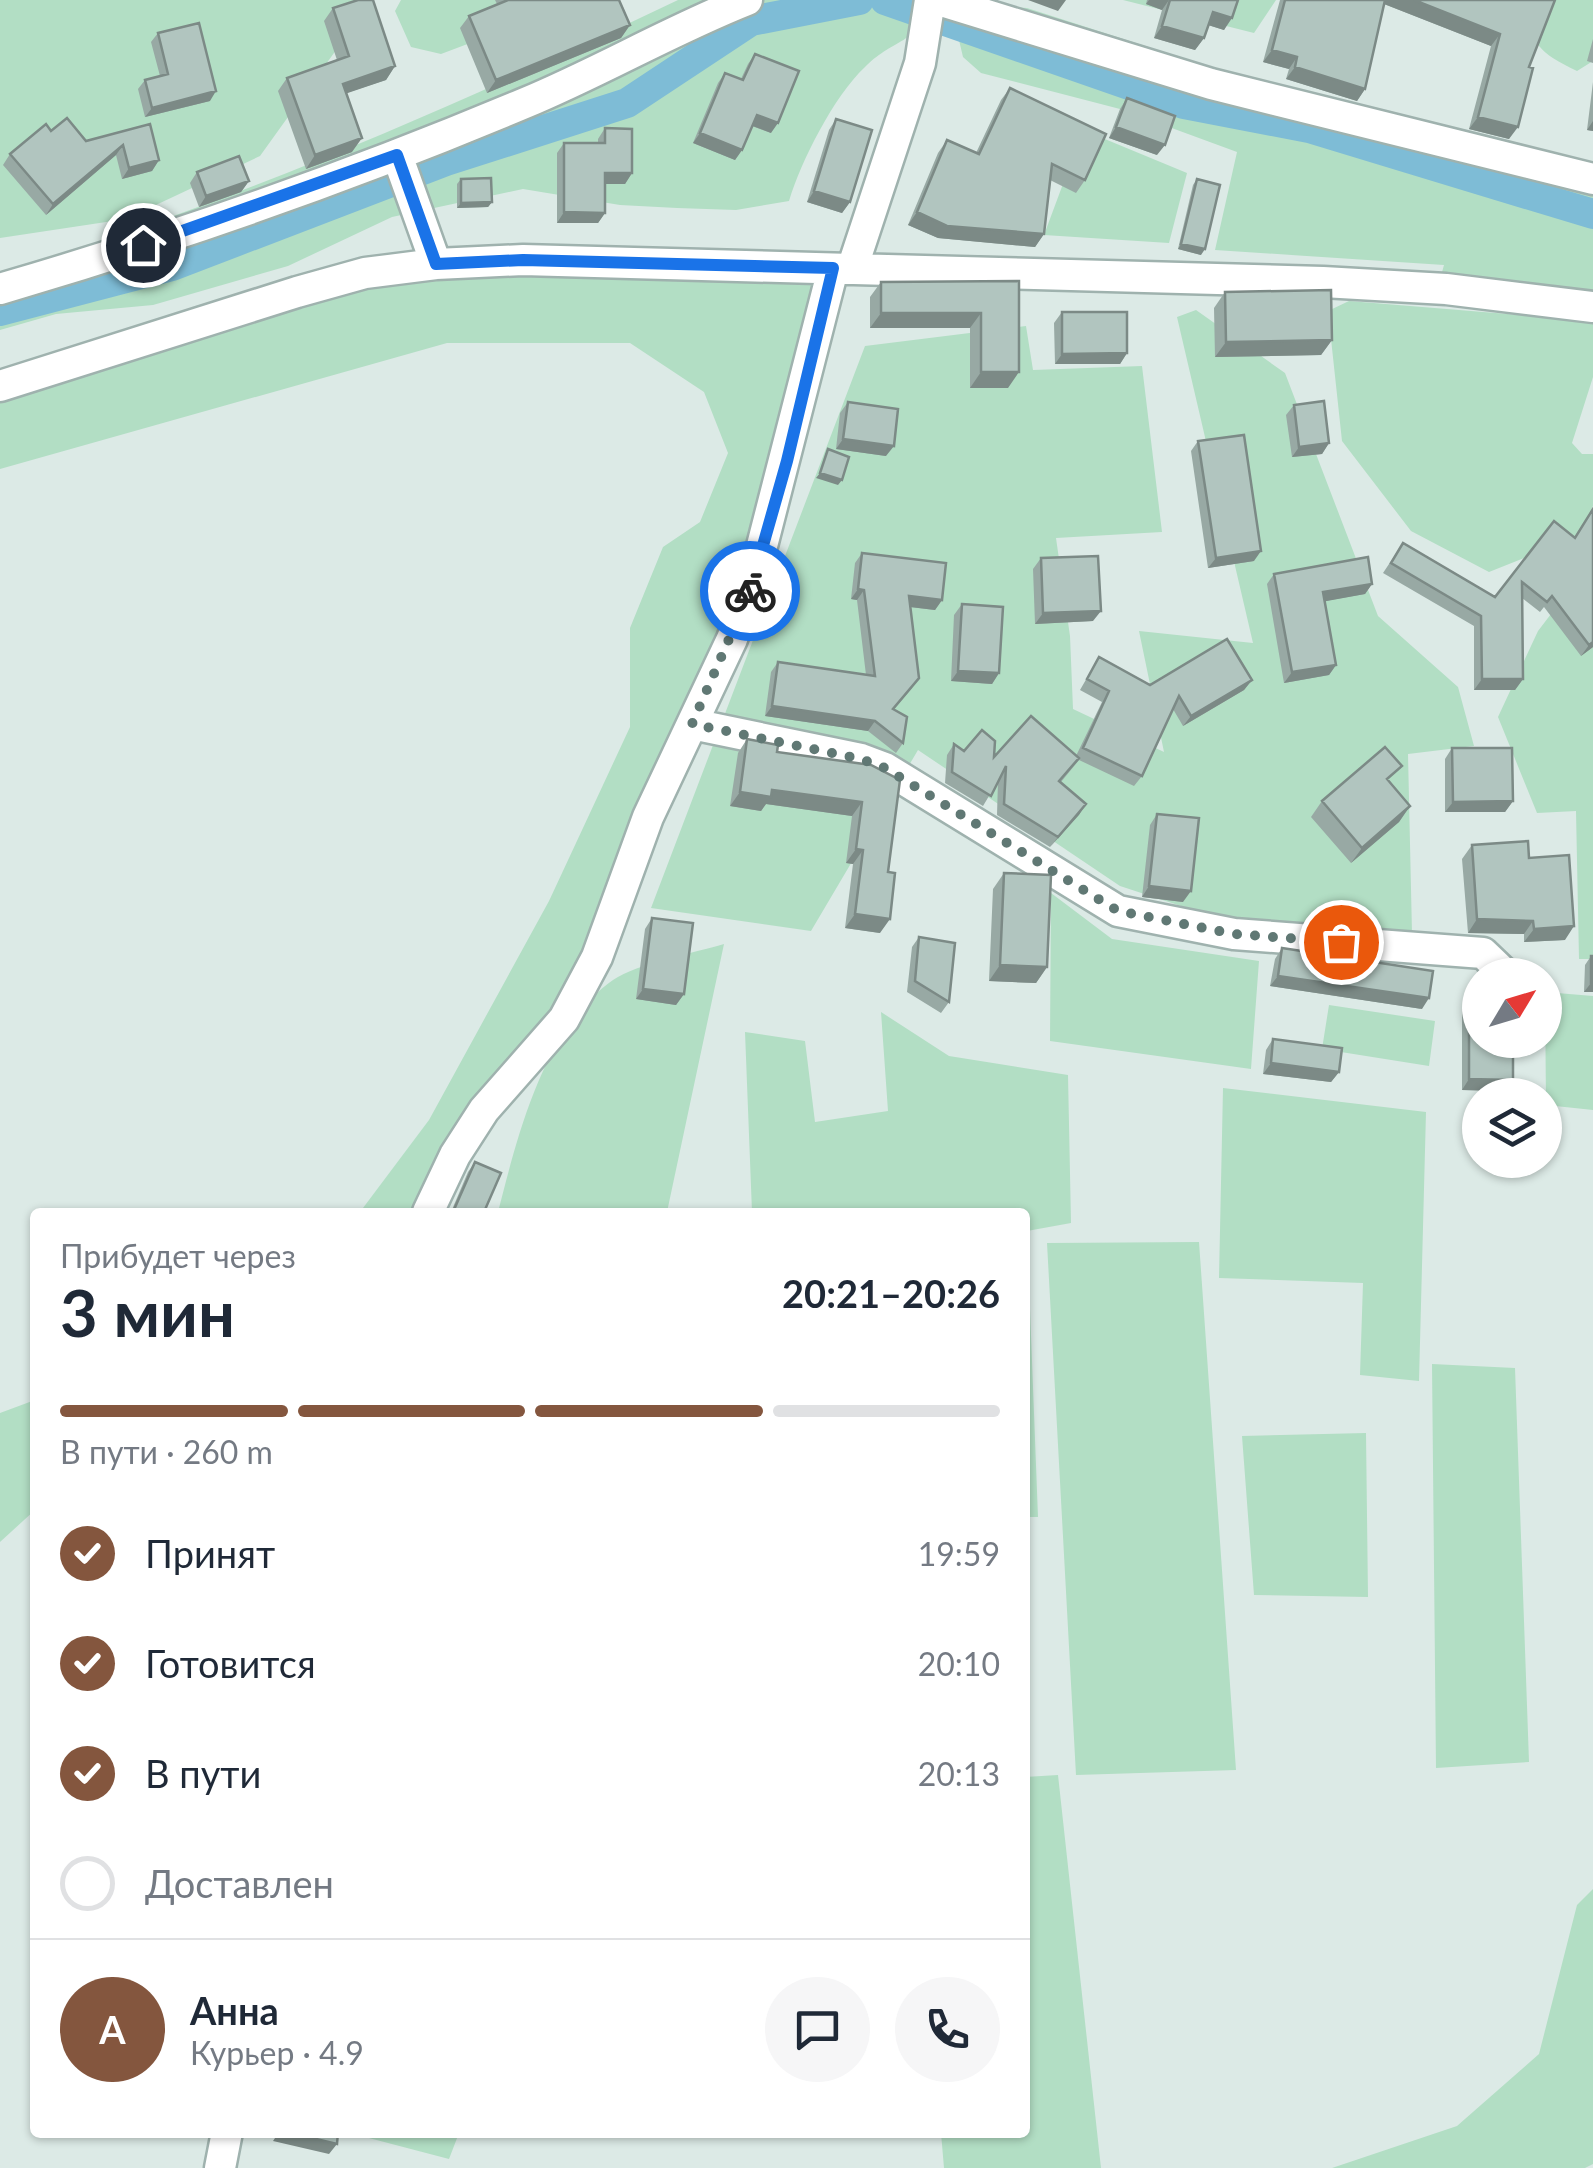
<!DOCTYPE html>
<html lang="ru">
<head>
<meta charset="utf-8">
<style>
  body { margin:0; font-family:Lato,sans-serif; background:#f6f6f7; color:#1f2937; height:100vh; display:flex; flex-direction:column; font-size:38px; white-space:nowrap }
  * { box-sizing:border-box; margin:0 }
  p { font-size:32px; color:#747a83 }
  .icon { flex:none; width:55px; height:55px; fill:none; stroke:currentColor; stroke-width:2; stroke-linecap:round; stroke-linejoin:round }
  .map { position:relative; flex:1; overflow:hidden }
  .sheet { position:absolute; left:30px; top:1208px; width:1000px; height:930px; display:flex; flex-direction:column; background:#fff; border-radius:10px; box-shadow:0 2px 8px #0004 }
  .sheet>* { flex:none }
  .needle { width:65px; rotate:52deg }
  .controls { position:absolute; left:1462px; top:958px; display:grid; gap:20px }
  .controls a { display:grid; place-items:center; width:100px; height:100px; border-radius:50%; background:#fff; box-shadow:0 2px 8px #0004; font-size:50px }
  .pin { position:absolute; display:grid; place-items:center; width:85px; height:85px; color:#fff; margin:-42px; border:5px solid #fff; border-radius:50%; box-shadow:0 2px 10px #0007 }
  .courier { position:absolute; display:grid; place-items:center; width:100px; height:100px; margin:-50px; border:8px solid #1a73e8; border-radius:50%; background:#fff; color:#222; box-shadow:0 2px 12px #0007 }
  .summary em { font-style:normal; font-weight:700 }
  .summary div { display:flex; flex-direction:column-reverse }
  .summary { display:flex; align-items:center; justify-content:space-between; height:170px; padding:0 30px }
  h1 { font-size:65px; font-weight:700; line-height:75px }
  .bar { display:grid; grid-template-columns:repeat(4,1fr); gap:15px 10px; align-content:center; height:120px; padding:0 30px }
  .bar i { height:12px; border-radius:8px; background:#e0e1e3 }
  .bar .on { background:#84563e }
  .bar p { grid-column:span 4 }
  .line { display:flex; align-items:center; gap:25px; padding:0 30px; border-top:2px solid #e0e1e3 }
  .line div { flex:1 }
  .round { display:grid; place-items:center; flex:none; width:105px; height:105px; border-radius:52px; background:#f6f6f7 }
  ol { padding:0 30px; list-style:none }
  li { display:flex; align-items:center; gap:30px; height:110px }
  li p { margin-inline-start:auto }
  li .icon { padding:10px; border-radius:50%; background:#84563e; color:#fff; stroke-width:4 }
  li:last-child { color:#747a83 }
  li i { width:55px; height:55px; border:5px solid #e0e1e3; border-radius:50% }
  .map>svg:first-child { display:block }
</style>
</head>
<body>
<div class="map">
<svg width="1593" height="2168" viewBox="0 0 1593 2168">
  <rect width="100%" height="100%" fill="#dceae6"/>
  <!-- green -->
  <path fill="#b2dec4" d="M 0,0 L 372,0 L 260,156 L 126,219 L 0,238 Z
    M 401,0 L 584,0 L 441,54 L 411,47 L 395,11 Z
    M 678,0 L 937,0 C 911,49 898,35 865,67 C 834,96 801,161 789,201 L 736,210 L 677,208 L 620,205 L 523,189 L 392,217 L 288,266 L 153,305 L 56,314 L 0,330 L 0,274 C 238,201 454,107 678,0 Z
    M 1123,0 L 1276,0 L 1254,33 Z
    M 1527,0 L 1593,0 L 1593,61 L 1577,71 C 1540,53 1528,44 1527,0 Z
    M 992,6 L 1027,8 L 1432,138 L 1593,173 L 1593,299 L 1439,283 L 1444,265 L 1215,250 L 1237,152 L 1120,109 L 981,73 L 963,57 L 959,40 L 959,30 L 968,14 Z
    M 1083,130 L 1187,173 L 1169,243 L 1044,235 Z
    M 513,244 L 853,261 L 718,685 L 597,969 L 414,1212 L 360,1212 L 429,1120 L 549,901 L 630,727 L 630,628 L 663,547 L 700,522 L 728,453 L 704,392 L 630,343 L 447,343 L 0,469 L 0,380 L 293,287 Z
    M 1349,301 L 1593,321 L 1593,377 L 1572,443 L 1582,454 L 1593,454 L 1593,506 L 1582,535 L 1489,572 L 1411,531 L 1342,441 L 1328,311 Z
    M 1196,310 L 1285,373 L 1378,616 L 1458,687 L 1474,746 L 1408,754 L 1412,933 L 1245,927 L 1120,886 L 918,750 L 811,931 L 651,908 L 865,346 L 1026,326 L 1033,370 L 1142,366 L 1162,532 L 1056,538 L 1070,636 L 1073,709 L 1164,752 L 1139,631 L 1253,643 L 1177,317 Z
    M 1593,559 L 1593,959 L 1579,959 L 1576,811 L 1537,813 L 1498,717 L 1538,631 Z
    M 1051,893 L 1112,939 L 1259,961 L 1251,1069 L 1050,1041 Z
    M 724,944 L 667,1212 L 498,1212 C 518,1135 543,1029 613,980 C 638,963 694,953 724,944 Z
    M 1545,992 L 1593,996 L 1593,1110 L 1546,1105 Z
    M 1329,1005 L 1435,1021 L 1429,1066 L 1322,1049 Z
    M 881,1012 L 949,1056 L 1068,1075 L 1071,1223 L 1027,1231 L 1038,1517 L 1025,1517 L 1025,1212 L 752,1212 L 745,1032 L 805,1041 L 815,1122 L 888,1111 Z
    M 1223,1088 L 1426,1112 L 1419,1381 L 1360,1375 L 1363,1283 L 1219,1278 Z
    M 1199,1242 L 1236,1770 L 1076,1775 L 1047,1243 Z
    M 1432,1364 L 1515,1368 L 1529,1762 L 1436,1768 Z
    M 35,1400 L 35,1510 L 0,1542 L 0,1413 Z
    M 1366,1433 L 1368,1597 L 1254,1595 L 1242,1436 Z
    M 1058,1775 L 1101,2168 L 944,2168 L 941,2133 L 1025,2132 L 1025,1777 Z
    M 1593,1889 L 1593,2164 L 1585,2168 L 1332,2168 L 1457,2126 L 1539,2054 L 1577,1905 Z
    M 346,2132 L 459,2132 L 459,2133 L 449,2159 Z"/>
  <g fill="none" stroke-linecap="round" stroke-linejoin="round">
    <!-- canal -->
    <path stroke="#7ebcd6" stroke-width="30" d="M 885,0 L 1184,104 L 1309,128 L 1593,214
      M 0,311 L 172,266 L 446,161 L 627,103 L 751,21 L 859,0"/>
    <defs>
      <path id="minor" d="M 938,0 L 1211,84 L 1593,179
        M 397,155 L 436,264
        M 852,269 L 920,63 L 930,0
        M 0,289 C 178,237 354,175 525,103 C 600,72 671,30 747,0
        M 0,386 L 297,292 L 365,273 L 436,264 L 523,260 L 1323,282 L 1446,289 L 1593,307
        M 692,724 L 861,759 L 885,768 L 1118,911 L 1234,934 L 1483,953 L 1506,975
        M 428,1212 L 455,1155 L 484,1110 L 564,1019 L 597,957 L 648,817 L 732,639 L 753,581 L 833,269
        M 220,2168 L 227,2132"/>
    </defs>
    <!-- minor casing -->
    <use href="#minor" stroke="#9fb2ae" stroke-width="35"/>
    <!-- minor -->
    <use href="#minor" stroke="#fff" stroke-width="30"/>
  </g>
  <!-- wall -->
  <path fill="#98a9a4" d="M 495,0 L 619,0 L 630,25 L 621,38 L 487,93 L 460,28 L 469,16 L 497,4 Z
    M 1147,0 L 1238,0 L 1224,30 L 1208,25 L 1204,38 L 1195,50 L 1154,38 L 1162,10 L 1146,4 Z
    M 1280,0 L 1555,0 L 1529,67 L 1509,139 L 1469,129 L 1491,46 L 1384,4 L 1365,89 L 1357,101 L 1286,79 L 1289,69 L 1263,62 Z
    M 333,8 L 395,66 L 386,80 L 346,93 L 352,152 L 306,169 L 278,91 L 287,78 L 337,60 L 324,21 Z
    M 158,33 L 210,101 L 145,117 L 138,89 L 145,80 L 160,76 L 151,42 Z
    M 1593,39 L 1593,63 L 1587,61 Z
    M 755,54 L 771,133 L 752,126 L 742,150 L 735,160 L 693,143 L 718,83 L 725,73 L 741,79 L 748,64 Z
    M 1593,82 L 1593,131 L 1587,130 Z
    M 1010,88 L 1085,180 L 1076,193 L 1050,180 L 1044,234 L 1035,247 L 938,238 L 908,225 L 938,153 L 947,140 L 976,153 L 1001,100 Z
    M 1127,98 L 1157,155 L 1109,138 L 1120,109 Z
    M 836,119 L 850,202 L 842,213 L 807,202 L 829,130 Z
    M 150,124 L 159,160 L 152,171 L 122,179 L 116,155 L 46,215 L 3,165 L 10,154 L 51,131 L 86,141 Z
    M 605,128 L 632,173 L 625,184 L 605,184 L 605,213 L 598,223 L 557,223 L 557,153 L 564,143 L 598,143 L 598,139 Z
    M 197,172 L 249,181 L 241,192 L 199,207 L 190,183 Z
    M 461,179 L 492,202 L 488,207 L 457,208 L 457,184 Z
    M 1197,179 L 1201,255 L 1178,249 L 1193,185 Z
    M 1019,281 L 1008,388 L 970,388 L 970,328 L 870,328 L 870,297 L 881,282 Z
    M 1225,292 L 1332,340 L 1321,355 L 1215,357 L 1214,308 Z
    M 1062,312 L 1127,353 L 1120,364 L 1055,364 L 1054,323 Z
    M 848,402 L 886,456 L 836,449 L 840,413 Z
    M 1294,405 L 1329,443 L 1322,454 L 1292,457 L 1286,415 Z
    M 1198,441 L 1254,561 L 1208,568 L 1191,451 Z
    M 1593,508 L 1593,647 L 1581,656 L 1544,607 L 1540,612 L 1522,598 L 1523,679 L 1515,690 L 1474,690 L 1474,626 L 1383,573 L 1403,543 L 1495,597 L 1574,538 Z
    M 862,553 L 942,600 L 935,610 L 910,607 L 912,688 L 894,709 L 903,743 L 896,753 L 868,731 L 765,716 L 771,672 L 778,662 L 866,675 L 857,600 L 851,599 L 855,563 Z
    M 1041,558 L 1093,621 L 1035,624 L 1033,569 Z
    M 1274,574 L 1372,584 L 1365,594 L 1325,601 L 1336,665 L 1329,675 L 1284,683 L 1267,584 Z
    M 962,604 L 999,673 L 992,684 L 951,681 L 954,615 Z
    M 1099,657 L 1150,685 L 1252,680 L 1244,690 L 1183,726 L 1173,709 L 1142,776 L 1134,786 L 1079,760 L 1061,782 L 1086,804 L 1050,847 L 997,815 L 998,781 L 983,806 L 945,783 L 947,755 L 954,744 L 964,751 L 994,757 L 1076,756 L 1102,702 L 1080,690 Z
    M 747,739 L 777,752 L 871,765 L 880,933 L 845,928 L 853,864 L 846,863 L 852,816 L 766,804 L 761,811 L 730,806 L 738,753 Z
    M 1452,748 L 1513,801 L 1505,812 L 1445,812 L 1445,759 Z
    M 1390,783 L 1410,806 L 1399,822 L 1351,863 L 1311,817 L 1322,801 Z
    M 1157,814 L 1183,902 L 1142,897 L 1150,825 Z
    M 1472,845 L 1529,858 L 1565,940 L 1524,942 L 1524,934 L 1468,933 L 1462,859 Z
    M 1004,873 L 1047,967 L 1036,983 L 989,981 L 993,889 Z
    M 652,918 L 684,994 L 676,1005 L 636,999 L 645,929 Z
    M 919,937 L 949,1002 L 941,1013 L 907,992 L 912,947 Z
    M 1282,948 L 1422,1009 L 1270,986 L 1275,959 Z
    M 1591,956 L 1593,956 L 1593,992 L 1584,992 L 1585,965 Z
    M 1469,1002 L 1505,1091 L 1462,1090 L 1462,1012 Z
    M 1273,1039 L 1339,1072 L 1331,1082 L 1263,1074 L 1266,1050 Z
    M 475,1162 L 484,1212 L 451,1212 L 468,1172 Z"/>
  <!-- shaded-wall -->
  <path fill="#7c8a86" d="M 1028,0 L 1066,0 L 1058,11 Z
    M 1149,0 L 1169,0 L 1162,10 L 1146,4 Z
    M 1380,0 L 1414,0 L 1500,34 L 1491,46 L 1379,2 Z
    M 1213,12 L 1232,18 L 1224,30 L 1205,24 Z
    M 630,25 L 621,38 L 487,93 L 496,80 Z
    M 1162,26 L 1204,38 L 1195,50 L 1154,38 Z
    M 1272,50 L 1297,57 L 1289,69 L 1263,62 Z
    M 395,66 L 386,80 L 333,98 L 343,84 Z
    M 1295,67 L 1365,89 L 1357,101 L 1286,79 Z
    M 216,91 L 210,101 L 145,117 L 152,108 Z
    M 757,115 L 778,123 L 771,133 L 750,125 Z
    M 1478,117 L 1518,127 L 1509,139 L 1469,129 Z
    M 1593,121 L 1593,131 L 1587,130 Z
    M 1116,127 L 1165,145 L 1157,155 L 1109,138 Z
    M 700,133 L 742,150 L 735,160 L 693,143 Z
    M 362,138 L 352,152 L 306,169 L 315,155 Z
    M 123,145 L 116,155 L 46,215 L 53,204 Z
    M 159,160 L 152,171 L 122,179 L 129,168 Z
    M 605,173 L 632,173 L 625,184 L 598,184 Z
    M 249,181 L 241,192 L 199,207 L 206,196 Z
    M 814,191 L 850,202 L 842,213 L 807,202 Z
    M 492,202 L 488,207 L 457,208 L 461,203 Z
    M 564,212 L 605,213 L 598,223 L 557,223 Z
    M 917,212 L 1044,234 L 1035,247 L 938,238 L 908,225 Z
    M 1181,244 L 1205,249 L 1201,255 L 1178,249 Z
    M 881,313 L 981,313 L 970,328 L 870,328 Z
    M 1332,340 L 1321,355 L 1215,357 L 1226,342 Z
    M 1127,353 L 1120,364 L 1055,364 L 1062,354 Z
    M 981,372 L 1019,372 L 1008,388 L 970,388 Z
    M 843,439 L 894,446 L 886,456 L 836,449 Z
    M 1329,443 L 1322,454 L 1292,457 L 1299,447 Z
    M 820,473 L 842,480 L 838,485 L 816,478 Z
    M 1261,551 L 1254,561 L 1208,568 L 1216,558 Z
    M 1372,584 L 1365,594 L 1316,603 L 1323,592 Z
    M 858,589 L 864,590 L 857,600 L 851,599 Z
    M 909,596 L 942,600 L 935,610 L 902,606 Z
    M 1101,611 L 1093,621 L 1035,624 L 1043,613 Z
    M 1593,642 L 1593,647 L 1581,656 L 1589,645 Z
    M 1336,665 L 1329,675 L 1284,683 L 1292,672 Z
    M 958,671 L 999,673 L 992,684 L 951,681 Z
    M 1482,679 L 1523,679 L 1515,690 L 1474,690 Z
    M 1252,680 L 1244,690 L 1183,726 L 1191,716 Z
    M 772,706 L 875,721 L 868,731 L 765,716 Z
    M 772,790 L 862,802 L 852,816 L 766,804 L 761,811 L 730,806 L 740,792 Z
    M 1513,801 L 1505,812 L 1445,812 L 1453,802 Z
    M 1086,804 L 1079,815 L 1050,847 L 1058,837 Z
    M 1410,806 L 1399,822 L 1351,863 L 1362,848 Z
    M 856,849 L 863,850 L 853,864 L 846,863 Z
    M 1149,886 L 1191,891 L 1183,902 L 1142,897 Z
    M 855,914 L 890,919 L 880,933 L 845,928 Z
    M 1477,919 L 1533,921 L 1524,934 L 1468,933 Z
    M 1574,926 L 1565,940 L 1524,942 L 1534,929 Z
    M 1000,965 L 1047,967 L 1036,983 L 989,981 Z
    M 1278,976 L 1429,998 L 1422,1009 L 1270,986 Z
    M 1591,983 L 1593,983 L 1593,992 L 1584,992 Z
    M 643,989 L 684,994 L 676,1005 L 636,999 Z
    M 1271,1063 L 1339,1072 L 1331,1082 L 1263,1074 Z
    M 1469,1079 L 1513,1080 L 1505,1091 L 1462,1090 Z
    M 279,2132 L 287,2132 L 337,2144 L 329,2154 L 273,2141 Z"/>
  <!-- building -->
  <path fill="#b1c5bf" stroke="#7c8a86" stroke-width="2.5" d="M 358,0 L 373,0 L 395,66 L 343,84 L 362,138 L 315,155 L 287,78 L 349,56 L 333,8 Z
    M 508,0 L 619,0 L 630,25 L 496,80 L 469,16 Z
    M 1170,0 L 1238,0 L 1232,18 L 1213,12 L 1204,38 L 1162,26 Z
    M 1285,0 L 1385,0 L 1365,89 L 1295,67 L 1297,57 L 1272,50 Z
    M 1414,0 L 1555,0 L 1529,67 L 1533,68 L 1518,127 L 1478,117 L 1500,34 Z
    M 199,23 L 216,91 L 152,108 L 145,80 L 168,74 L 158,33 Z
    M 755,54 L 799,71 L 778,123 L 757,115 L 742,150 L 700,133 L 725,73 L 743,80 Z
    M 1010,88 L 1106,134 L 1085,180 L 1052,164 L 1044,234 L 947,226 L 917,212 L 947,140 L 979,154 Z
    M 1127,98 L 1175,116 L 1165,145 L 1116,127 Z
    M 67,118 L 86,141 L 150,124 L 159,160 L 129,168 L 123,145 L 53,204 L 10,154 L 46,124 L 51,131 Z
    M 836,119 L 872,130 L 850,202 L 814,191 Z
    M 605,128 L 632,129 L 632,173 L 605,173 L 605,213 L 564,212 L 564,143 L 605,143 Z
    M 239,156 L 249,181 L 206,196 L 197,172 Z
    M 491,178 L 492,202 L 461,203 L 461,179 Z
    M 1197,179 L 1220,185 L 1205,249 L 1181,244 Z
    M 1019,281 L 1019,372 L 981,372 L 981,313 L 881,313 L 881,282 Z
    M 1331,290 L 1332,340 L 1226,342 L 1225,292 Z
    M 1062,312 L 1127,312 L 1127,353 L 1062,354 Z
    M 1324,401 L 1329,443 L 1299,447 L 1294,405 Z
    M 848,402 L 898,409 L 894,446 L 843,439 Z
    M 1244,435 L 1261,551 L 1216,558 L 1198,441 Z
    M 828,449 L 849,457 L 842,480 L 820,473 Z
    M 1593,509 L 1593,642 L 1589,645 L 1552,596 L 1547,602 L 1522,582 L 1523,679 L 1482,679 L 1481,616 L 1391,563 L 1403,543 L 1495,597 L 1554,521 L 1575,538 Z
    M 862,553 L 946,563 L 942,600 L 909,596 L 919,678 L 893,709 L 907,717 L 903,743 L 875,721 L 772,706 L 778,662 L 875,676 L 864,590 L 858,589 Z
    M 1098,556 L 1101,611 L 1043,613 L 1041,558 Z
    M 1368,557 L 1372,584 L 1323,592 L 1336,665 L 1292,672 L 1274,574 Z
    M 962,604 L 1003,607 L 999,673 L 958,671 Z
    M 1227,639 L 1252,680 L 1191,716 L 1179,696 L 1142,776 L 1083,748 L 1109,691 L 1087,679 L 1099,657 L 1150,685 Z
    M 1031,716 L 1079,758 L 1059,781 L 1086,804 L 1058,837 L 1004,804 L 1006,766 L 991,796 L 952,772 L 954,744 L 964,751 L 982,730 L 995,741 L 994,757 Z
    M 747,739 L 778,745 L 777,752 L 871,765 L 900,780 L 888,872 L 895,873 L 890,919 L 855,914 L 863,850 L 856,849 L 862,802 L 772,790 L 771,797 L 740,792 Z
    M 1385,747 L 1402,766 L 1387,779 L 1410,806 L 1362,848 L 1322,801 Z
    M 1452,748 L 1512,748 L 1513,801 L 1453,802 Z
    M 1157,814 L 1199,818 L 1191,891 L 1149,886 Z
    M 1528,841 L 1529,858 L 1569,855 L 1574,926 L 1534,929 L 1533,921 L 1477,919 L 1472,845 Z
    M 1004,873 L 1051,875 L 1047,967 L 1000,965 Z
    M 652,918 L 693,923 L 684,994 L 643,989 Z
    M 919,937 L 955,943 L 949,1002 L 915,981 Z
    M 1282,948 L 1433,971 L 1429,998 L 1278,976 Z
    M 1591,956 L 1593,956 L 1593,983 L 1591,983 Z
    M 1469,1002 L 1480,1002 L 1480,1040 L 1513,1040 L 1513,1080 L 1469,1079 Z
    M 1273,1039 L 1342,1048 L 1339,1072 L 1271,1063 Z
    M 475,1162 L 501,1173 L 484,1212 L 453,1212 Z
    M 287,2132 L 338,2132 L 337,2144 Z"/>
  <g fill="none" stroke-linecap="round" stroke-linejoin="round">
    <!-- done -->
    <path stroke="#607874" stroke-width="10" stroke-dasharray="0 18" d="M 750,591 L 692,724 L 861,759 L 885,768 L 1118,911 L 1234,934 L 1341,942"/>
    <!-- route -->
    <path stroke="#1a73e8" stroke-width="12" d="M 143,245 L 397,155 L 436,264 L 523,260 L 833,268 L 787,461 L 750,591"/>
  </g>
</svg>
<div class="controls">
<a><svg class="needle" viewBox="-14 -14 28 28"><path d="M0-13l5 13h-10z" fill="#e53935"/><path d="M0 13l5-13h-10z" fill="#747a83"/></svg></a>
<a><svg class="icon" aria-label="layers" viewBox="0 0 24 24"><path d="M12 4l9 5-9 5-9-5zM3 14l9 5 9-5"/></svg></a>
</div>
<div class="pin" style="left:1341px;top:942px;background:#ea580c"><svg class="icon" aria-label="bag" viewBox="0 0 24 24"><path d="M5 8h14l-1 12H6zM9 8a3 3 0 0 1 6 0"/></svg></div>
<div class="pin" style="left:143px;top:245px;background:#1f2937"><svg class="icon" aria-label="home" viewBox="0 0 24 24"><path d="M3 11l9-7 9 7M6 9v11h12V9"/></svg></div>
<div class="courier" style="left:750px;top:591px"><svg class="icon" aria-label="bike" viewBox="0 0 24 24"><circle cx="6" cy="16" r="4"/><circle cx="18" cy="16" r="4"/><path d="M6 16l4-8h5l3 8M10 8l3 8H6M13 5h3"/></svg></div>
<section class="sheet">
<div class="summary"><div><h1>3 мин</h1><p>Прибудет через</p></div><em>20:21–20:26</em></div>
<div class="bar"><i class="on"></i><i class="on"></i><i class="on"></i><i></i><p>В пути · 260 m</p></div>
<ol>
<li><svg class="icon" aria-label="check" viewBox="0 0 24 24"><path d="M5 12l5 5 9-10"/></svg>Принят<p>19:59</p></li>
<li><svg class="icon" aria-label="check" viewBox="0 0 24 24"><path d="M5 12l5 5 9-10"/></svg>Готовится<p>20:10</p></li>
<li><svg class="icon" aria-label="check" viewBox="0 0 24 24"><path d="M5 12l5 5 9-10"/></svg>В пути<p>20:13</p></li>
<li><i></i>Доставлен</li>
</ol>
<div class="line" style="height:180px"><b class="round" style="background:#84563e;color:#fff">А</b><div><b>Анна</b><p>Курьер · 4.9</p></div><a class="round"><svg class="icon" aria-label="chat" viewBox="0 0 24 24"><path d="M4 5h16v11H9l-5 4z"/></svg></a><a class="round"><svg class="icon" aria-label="phone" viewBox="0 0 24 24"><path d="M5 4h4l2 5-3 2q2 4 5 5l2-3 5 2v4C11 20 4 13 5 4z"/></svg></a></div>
</section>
</div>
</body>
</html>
